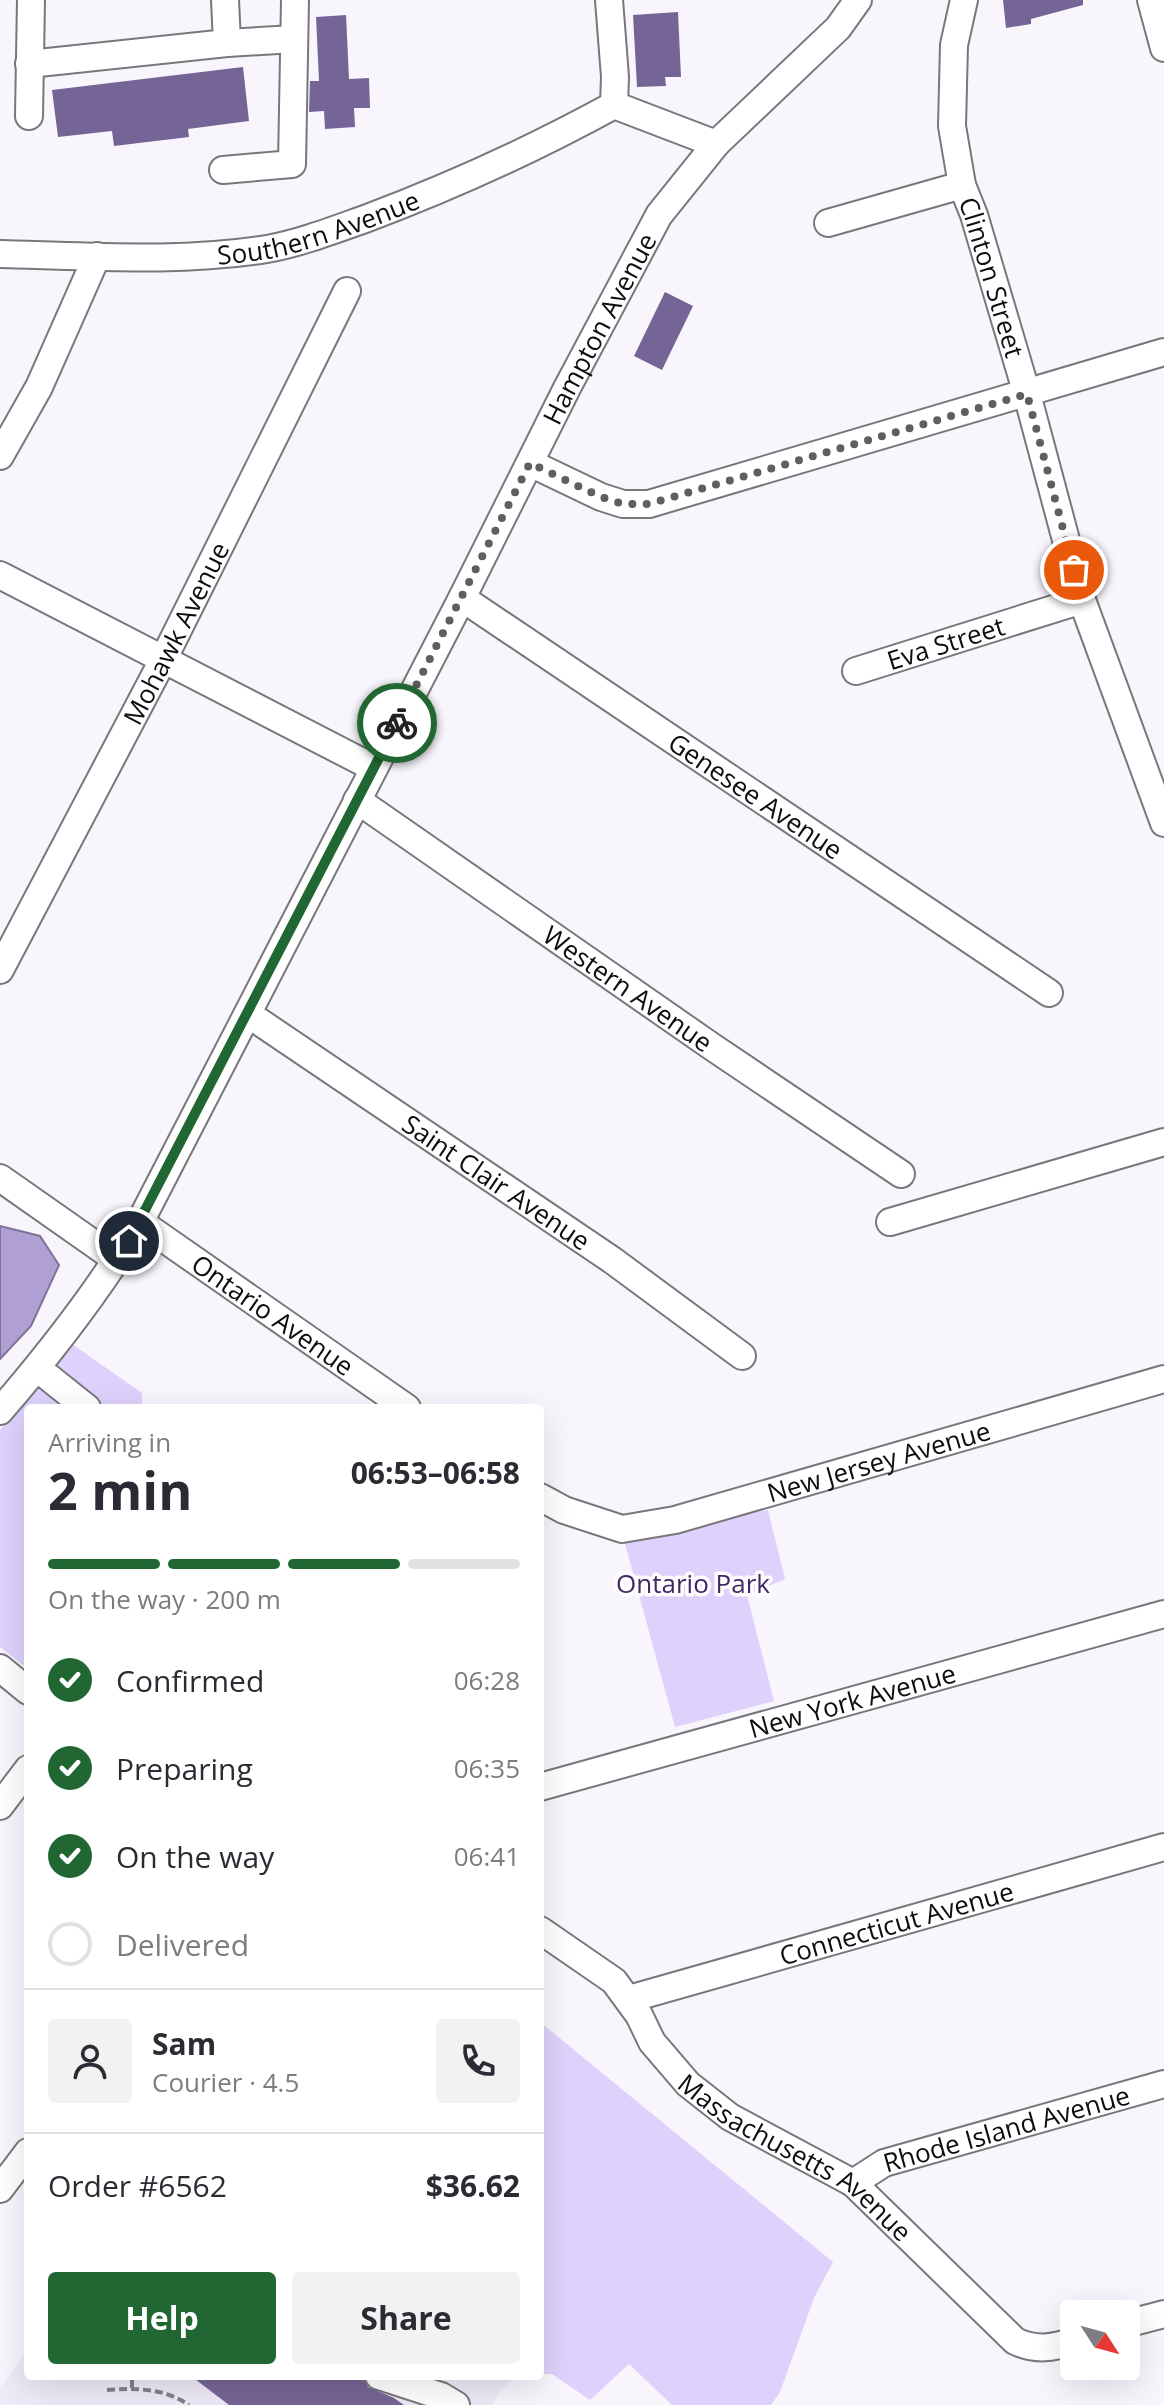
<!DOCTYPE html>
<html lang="en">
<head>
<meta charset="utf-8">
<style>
  body { margin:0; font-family:"Open Sans",sans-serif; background:#f2f2f3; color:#2b2b33; height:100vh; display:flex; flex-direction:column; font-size:30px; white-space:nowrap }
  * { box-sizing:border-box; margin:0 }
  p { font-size:26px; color:#7c7c81 }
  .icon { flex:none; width:44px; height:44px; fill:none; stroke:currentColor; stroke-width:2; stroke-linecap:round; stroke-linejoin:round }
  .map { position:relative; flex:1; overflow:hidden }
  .sheet { position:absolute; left:24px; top:1404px; width:520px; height:976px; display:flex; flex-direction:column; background:#fff; border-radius:8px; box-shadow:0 8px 32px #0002 }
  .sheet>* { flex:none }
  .needle { width:52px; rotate:126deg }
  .tools { position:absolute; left:1060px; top:2300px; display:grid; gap:16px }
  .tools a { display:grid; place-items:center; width:80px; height:80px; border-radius:8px; background:#fff; box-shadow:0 8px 32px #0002; font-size:40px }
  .pin { position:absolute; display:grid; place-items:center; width:68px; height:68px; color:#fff; margin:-34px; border:4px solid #fff; border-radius:50%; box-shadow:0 2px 8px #0007 }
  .courier { position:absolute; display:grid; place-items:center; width:80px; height:80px; margin:-40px; border:6px solid #216733; border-radius:50%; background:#fff; color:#222; box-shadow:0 2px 10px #0007 }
  .summary em { font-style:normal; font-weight:700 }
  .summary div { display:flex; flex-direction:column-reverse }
  .summary { display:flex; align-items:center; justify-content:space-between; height:136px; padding:0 24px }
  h1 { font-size:52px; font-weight:700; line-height:60px }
  .bar { display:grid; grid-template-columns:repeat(4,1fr); gap:12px 8px; align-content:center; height:96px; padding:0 24px }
  .bar i { height:10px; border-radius:6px; background:#e1e1e2 }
  .bar .on { background:#216733 }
  .bar p { grid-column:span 4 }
  .line { display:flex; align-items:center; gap:20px; padding:0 24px; border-top:2px solid #e1e1e2 }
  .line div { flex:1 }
  .round { display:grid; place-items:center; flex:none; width:84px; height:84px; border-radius:8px; background:#f2f2f3 }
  ol { padding:0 24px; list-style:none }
  li { display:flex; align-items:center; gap:24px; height:88px }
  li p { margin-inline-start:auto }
  li .icon { padding:8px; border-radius:50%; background:#216733; color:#fff; stroke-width:4 }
  li:last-child { color:#7c7c81 }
  li i { width:44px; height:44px; border:4px solid #e1e1e2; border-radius:50% }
  .primary-button { display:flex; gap:16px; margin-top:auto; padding:16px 24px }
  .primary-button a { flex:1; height:92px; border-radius:8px; background:#216733; color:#fff; font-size:32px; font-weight:700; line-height:92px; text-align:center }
  .primary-button a+a { background:#f2f2f3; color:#2b2b33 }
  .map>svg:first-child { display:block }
</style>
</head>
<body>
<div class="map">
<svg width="1164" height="2405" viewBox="0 0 1164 2405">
  <rect width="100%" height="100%" fill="#f8f6fc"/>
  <!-- built -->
  <path fill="#eeeaf7" d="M 28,2349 L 28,2376 L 517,2376 L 498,2393 L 493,2405 L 0,2405 L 0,2388 Z"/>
  <!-- green -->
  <path fill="#ded2fc" d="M 72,1344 L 142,1393 L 142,1408 L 28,1408 L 28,1669 L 0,1647 L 0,1430 Z
    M 768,1510 L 785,1579 L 747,1595 L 774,1701 L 675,1727 L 624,1540 Z
    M 540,2022 L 833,2262 L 814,2298 L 780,2392 L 771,2405 L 672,2405 L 629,2364 L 590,2400 L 552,2374 L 540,2374 Z"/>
  <!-- water -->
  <path fill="#af9fd3" stroke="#7e7398" stroke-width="2" d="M 0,1226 L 40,1236 L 59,1265 L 31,1326 L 0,1359 Z"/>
  <!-- building -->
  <path fill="#756596" d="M 1003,0 L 1083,0 L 1083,5 L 1031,19 L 1031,24 L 1006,28 Z
    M 678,12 L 681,77 L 665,77 L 666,86 L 637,87 L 633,15 Z
    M 346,15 L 349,79 L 369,78 L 370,108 L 354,108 L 355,127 L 325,129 L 324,111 L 309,112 L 310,81 L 319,81 L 316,17 Z
    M 243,67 L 249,121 L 188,129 L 189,137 L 114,146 L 112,131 L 58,137 L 52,90 Z
    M 665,292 L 693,306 L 662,370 L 634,356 Z
    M 191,2376 L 363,2376 L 368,2387 L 394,2398 L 404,2405 L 229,2405 Z"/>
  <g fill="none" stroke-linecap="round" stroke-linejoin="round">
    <defs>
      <g id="minor">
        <path d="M 609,0 L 615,77 L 614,105"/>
        <path id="s1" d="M 964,0 L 954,45 L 952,126 L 962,185 L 974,215 L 1027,394 L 1082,600 L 1164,823"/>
        <path d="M 1151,0 L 1164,48"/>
        <path d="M 227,43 L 294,39"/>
        <path d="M 29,64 L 227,43 L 225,0"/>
        <path d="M 29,116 L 31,0"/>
        <path d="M 223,170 L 292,164 L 295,0"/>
        <path d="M 828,223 L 962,185"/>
        <path id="s2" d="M 0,254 C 89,256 179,263 267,249 C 300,243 334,230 365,219 C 450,187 534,149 614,105 L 716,144"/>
        <path d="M 0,456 L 39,387 L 97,256"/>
        <path d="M 530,463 L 601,497 L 623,504 L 649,504 L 1164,352"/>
        <path d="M 0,575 L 374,768"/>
        <path id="s3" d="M 462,598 L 1049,993"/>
        <path id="s4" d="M 856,671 L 1082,600"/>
        <path id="s5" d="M 357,800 L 711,1046 L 901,1174"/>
        <path id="s6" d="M 0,970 L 163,660 L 347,291"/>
        <path id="s7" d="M 248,1014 L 612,1260 L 742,1356"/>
        <path d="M 0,1178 L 117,1260"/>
        <path id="s8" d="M 140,1222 L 407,1408"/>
        <path d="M 890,1222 L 1164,1142"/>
        <path d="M 37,1368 L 87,1408"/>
        <path id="s9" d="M 0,1411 C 51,1352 100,1289 140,1222 L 462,598 L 567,388 L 659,215 L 716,144 L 838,28 L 858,0"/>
        <path id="s10" d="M 540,1497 L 564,1510 L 622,1529 L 675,1520 L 1164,1379"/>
        <path d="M 0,1668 L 28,1691"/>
        <path id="s11" d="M 540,1787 L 1164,1614"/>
        <path d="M 0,1806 L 28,1769"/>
        <path id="s12" d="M 540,1930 L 614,1981 L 639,2015 L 652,2042 L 688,2084 L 730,2117 L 853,2183 L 1015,2341 C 1036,2351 1053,2348 1074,2341"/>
        <path id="s13" d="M 629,1999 L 1164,1847"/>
        <path id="s14" d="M 853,2183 L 884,2163 L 1164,2084"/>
        <path d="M 0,2189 L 28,2152"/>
        <path d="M 1126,2324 L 1164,2314"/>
        <path d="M 379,2376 L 441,2396 L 456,2405"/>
      </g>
    </defs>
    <!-- minor casing -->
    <use href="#minor" stroke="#79777c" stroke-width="30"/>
    <!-- path -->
    <path stroke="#838185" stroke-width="4" stroke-dasharray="8 4" stroke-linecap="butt" d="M 132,2388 L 132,2376
      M 107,2390 C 137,2388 164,2388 189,2405"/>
    <!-- minor -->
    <use href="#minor" stroke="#fff" stroke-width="26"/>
  </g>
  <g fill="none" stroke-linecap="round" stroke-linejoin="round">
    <!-- done -->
    <path stroke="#5f5e61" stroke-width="8" stroke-dasharray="0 14.4" d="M 397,723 L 530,463 L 601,497 L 623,504 L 649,504 L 1027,394 L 1074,570"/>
    <!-- route -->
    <path stroke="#216733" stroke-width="10" d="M 129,1241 L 397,723"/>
  </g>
  <g text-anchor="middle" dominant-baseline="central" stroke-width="7" stroke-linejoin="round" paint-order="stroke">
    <!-- street labels -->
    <g font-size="26" fill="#0d0c0e" stroke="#fff">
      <text stroke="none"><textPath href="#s2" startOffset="322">Southern Avenue</textPath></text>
      <text stroke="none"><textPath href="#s1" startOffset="284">Clinton Street</textPath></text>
      <text stroke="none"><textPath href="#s9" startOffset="1240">Hampton Avenue</textPath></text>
      <text stroke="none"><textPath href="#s6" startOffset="380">Mohawk Avenue</textPath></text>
      <text stroke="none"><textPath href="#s4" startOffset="94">Eva Street</textPath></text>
      <text stroke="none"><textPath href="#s3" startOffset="354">Genesee Avenue</textPath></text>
      <text stroke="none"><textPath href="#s5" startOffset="330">Western Avenue</textPath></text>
      <text stroke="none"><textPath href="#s7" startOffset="300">Saint Clair Avenue</textPath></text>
      <text stroke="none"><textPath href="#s8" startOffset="162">Ontario Avenue</textPath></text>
      <text stroke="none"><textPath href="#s10" startOffset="354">New Jersey Avenue</textPath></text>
      <text stroke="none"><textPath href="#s11" startOffset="324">New York Avenue</textPath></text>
      <text stroke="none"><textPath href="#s13" startOffset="278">Connecticut Avenue</textPath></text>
      <text stroke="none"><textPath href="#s14" startOffset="164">Rhode Island Avenue</textPath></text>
      <text stroke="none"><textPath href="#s12" startOffset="348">Massachusetts Avenue</textPath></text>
    </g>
    <!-- park labels -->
    <g font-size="26" fill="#412867" stroke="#fff">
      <text x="693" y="1583">Ontario Park</text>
    </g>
  </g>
</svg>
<div class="tools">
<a><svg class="needle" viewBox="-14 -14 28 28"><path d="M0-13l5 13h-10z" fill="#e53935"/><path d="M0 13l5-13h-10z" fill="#7c7c81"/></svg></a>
</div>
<div class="pin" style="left:1074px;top:570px;background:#ea580c"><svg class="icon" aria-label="bag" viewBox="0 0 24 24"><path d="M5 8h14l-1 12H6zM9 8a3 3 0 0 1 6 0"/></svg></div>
<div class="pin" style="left:129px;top:1241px;background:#1f2937"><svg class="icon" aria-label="home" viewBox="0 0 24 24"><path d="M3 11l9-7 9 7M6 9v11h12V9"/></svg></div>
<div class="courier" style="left:397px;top:723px"><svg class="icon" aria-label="bike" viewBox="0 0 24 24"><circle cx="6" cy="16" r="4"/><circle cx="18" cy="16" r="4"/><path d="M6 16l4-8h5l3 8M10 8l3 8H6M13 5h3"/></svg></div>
<section class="sheet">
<div class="summary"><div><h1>2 min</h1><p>Arriving in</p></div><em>06:53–06:58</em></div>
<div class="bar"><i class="on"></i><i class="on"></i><i class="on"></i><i></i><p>On the way · 200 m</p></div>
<ol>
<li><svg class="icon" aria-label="check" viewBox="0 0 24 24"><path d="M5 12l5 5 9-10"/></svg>Confirmed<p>06:28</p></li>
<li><svg class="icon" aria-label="check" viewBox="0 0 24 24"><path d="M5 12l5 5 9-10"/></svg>Preparing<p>06:35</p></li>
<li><svg class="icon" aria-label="check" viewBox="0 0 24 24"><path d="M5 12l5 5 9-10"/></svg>On the way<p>06:41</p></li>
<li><i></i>Delivered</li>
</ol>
<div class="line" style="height:144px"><a class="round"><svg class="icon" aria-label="person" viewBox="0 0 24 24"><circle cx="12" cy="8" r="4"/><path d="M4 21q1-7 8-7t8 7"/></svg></a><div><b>Sam</b><p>Courier · 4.5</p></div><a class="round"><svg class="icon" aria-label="phone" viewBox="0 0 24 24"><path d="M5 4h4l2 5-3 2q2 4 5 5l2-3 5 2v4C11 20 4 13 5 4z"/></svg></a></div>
<div class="line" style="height:104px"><div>Order #6562</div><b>$36.62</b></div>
<div class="primary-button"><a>Help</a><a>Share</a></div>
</section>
</div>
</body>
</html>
